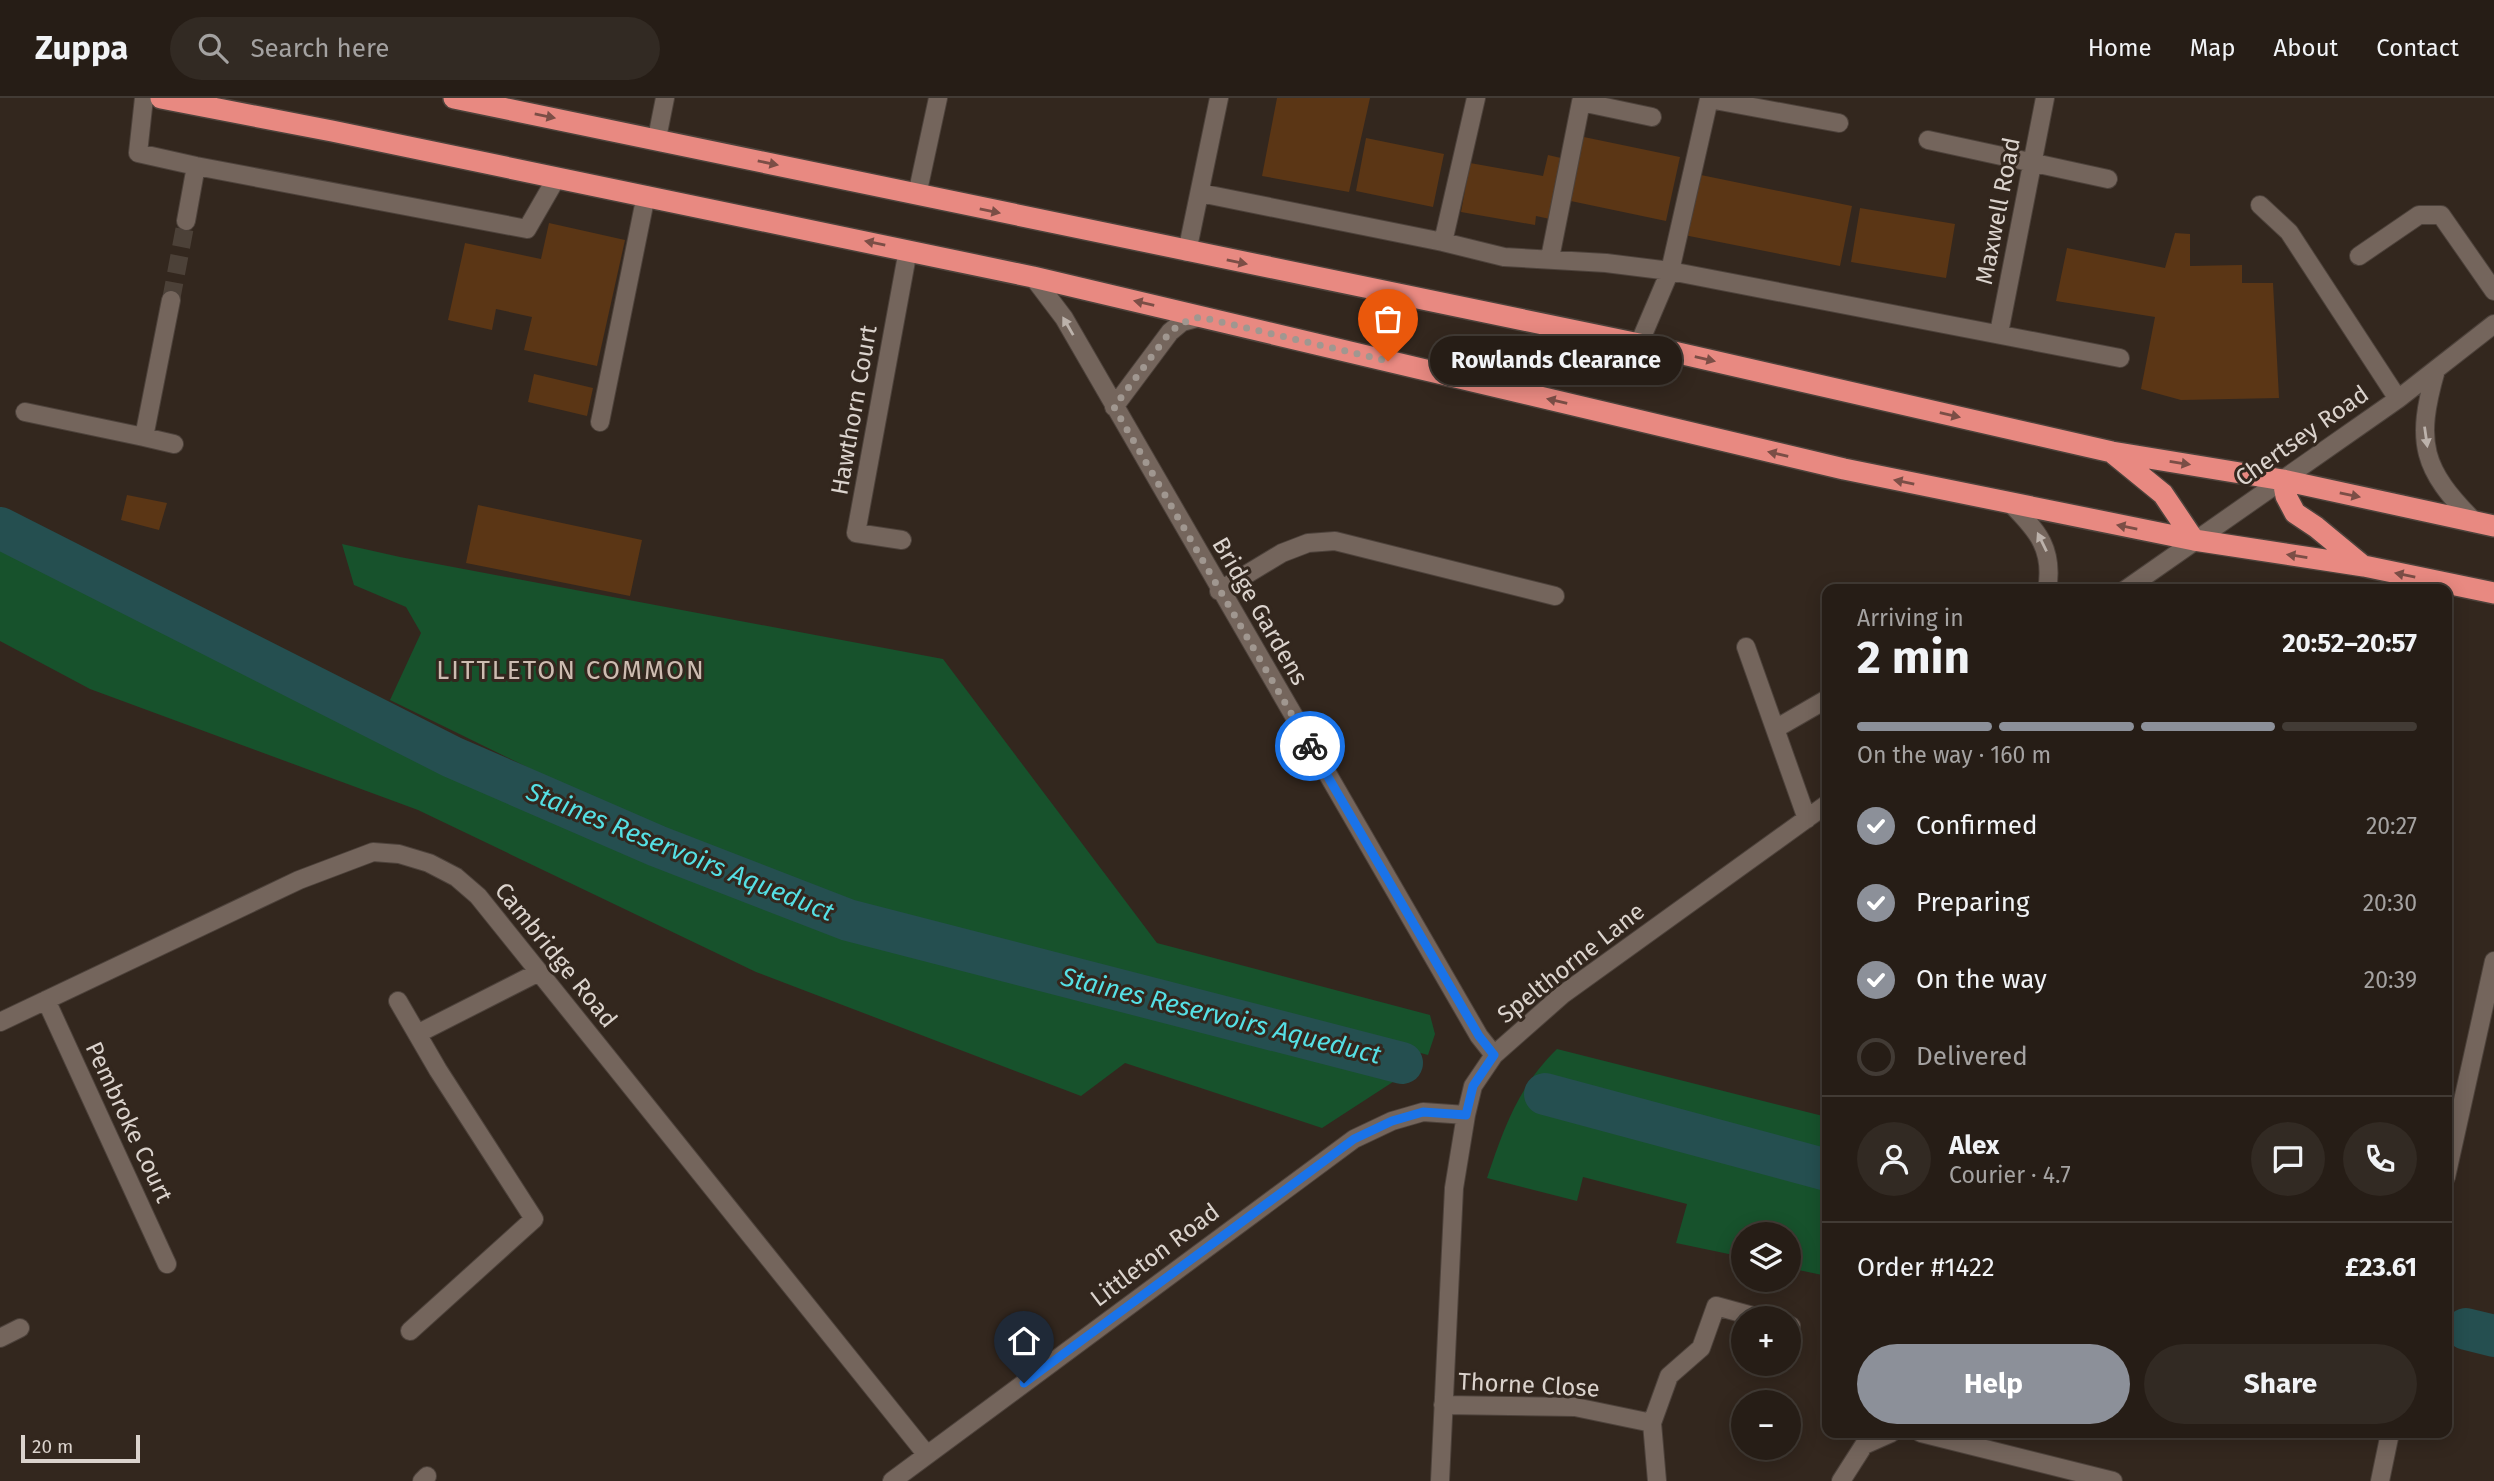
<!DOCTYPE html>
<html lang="en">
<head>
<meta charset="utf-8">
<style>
  body { margin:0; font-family:"Fira Sans",sans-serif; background:#322a23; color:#f1f3f6; height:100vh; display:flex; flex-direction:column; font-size:26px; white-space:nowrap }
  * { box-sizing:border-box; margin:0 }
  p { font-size:23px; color:#a4a2a1 }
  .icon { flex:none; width:38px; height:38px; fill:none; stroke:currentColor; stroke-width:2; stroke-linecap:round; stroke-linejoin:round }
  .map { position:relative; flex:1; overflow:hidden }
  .panel { position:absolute; left:1822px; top:486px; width:630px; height:854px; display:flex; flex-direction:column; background:#261d16; border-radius:14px; box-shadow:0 4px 18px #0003,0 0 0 2px #423b35 }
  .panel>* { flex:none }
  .buttons { position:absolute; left:1731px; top:1124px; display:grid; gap:14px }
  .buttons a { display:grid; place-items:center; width:70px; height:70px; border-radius:50%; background:#261d16; box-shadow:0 4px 18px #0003,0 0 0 2px #423b35; font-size:35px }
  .scale { position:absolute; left:21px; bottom:18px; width:119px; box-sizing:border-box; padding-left:7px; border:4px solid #dbd3cd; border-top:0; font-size:19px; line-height:24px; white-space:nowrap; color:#dbd3cd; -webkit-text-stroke:5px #33271e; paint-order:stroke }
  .pin { position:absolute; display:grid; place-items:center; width:60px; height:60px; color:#fff; margin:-72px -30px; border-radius:50% 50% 50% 0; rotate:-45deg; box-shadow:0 0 7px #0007 }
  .pin .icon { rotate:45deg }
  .courier { position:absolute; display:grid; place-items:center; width:70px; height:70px; margin:-35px; border:5px solid #1a73e8; border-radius:50%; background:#fff; color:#222; box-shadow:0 2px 9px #0007 }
  .bubble { position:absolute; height:49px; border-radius:24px; background:#261d16; box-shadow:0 4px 18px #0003,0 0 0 2px #423b35; font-size:23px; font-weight:700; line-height:49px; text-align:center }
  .overview em { font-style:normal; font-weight:700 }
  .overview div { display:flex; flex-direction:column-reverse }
  .overview { display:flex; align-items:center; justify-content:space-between; height:119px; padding:0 35px }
  h1 { font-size:46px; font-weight:700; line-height:52px }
  .bar { display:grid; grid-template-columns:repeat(4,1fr); gap:10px 7px; align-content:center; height:84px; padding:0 35px }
  .bar i { height:9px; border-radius:5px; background:#423b35 }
  .bar .on { background:#8c9099 }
  .bar p { grid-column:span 4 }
  .line { display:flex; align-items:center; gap:18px; padding:0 35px; border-top:2px solid #423b35 }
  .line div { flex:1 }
  .round { display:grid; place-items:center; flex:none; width:74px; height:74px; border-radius:37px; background:#322a23 }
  ol { padding:0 35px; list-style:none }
  li { display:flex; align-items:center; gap:21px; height:77px }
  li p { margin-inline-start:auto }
  li .icon { padding:7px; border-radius:50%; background:#8c9099; color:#fff; stroke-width:4 }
  li:last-child { color:#a4a2a1 }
  li i { width:38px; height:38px; border:4px solid #423b35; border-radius:50% }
  .primary-button { display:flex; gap:14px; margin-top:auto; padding:14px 35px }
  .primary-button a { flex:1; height:80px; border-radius:42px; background:#8c9099; color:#fff; font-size:28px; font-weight:700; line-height:80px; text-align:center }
  .primary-button a+a { background:#322a23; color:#f1f3f6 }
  header { display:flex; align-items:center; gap:42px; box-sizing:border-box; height:98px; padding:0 35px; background:#261d16; border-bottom:2px solid #423b35 }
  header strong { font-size:33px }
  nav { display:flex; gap:38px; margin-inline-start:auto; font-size:24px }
  .search { width:490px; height:63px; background:#322a23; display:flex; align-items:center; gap:18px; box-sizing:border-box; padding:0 24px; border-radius:38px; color:#a4a2a1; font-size:26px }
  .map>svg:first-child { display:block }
</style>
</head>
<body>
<header>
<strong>Zuppa</strong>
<div class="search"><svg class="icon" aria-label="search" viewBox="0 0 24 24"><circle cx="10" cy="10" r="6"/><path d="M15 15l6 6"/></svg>Search here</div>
<nav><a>Home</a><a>Map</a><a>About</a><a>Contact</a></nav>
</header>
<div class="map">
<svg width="2494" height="1383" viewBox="0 0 2494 1383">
  <rect width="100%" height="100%" fill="#33271e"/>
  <!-- green -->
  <path fill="#17522c" d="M 0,446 L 452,676 L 842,831 L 1399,980 L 1322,1030 L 1125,965 L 1081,998 L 756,874 L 418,712 L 90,591 L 0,543 Z
    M 342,446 L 400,459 L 943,561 L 1157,845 L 1430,917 L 1435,936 L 1428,957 L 840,800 L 672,740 L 390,602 L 421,535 L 406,509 L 354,487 Z
    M 1557,951 L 1827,1019 L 1827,1178 L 1789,1170 L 1788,1136 L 1743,1136 L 1743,1159 L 1676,1145 L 1687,1106 L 1583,1079 L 1577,1103 L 1487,1080 C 1504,1030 1518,989 1557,951 Z"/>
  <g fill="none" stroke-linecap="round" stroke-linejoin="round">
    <!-- canal -->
    <path stroke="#254f50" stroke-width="42" d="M 0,430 L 452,659 L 657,748 L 848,822 L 1402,965
      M 1545,996 L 1827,1072
      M 2466,1231 L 2494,1238"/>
  </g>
  <!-- building -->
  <path fill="#5b3615" d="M 1277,0 L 1370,0 L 1349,94 L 1262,78 Z
    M 1579,38 L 1680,59 L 1666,123 L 1566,102 Z
    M 1366,40 L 1444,56 L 1433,109 L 1356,93 Z
    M 1548,57 L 1561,60 L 1550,121 L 1536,118 L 1535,127 L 1461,114 L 1470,65 L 1543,78 Z
    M 1696,76 L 1852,108 L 1840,168 L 1684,137 Z
    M 1860,110 L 1955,126 L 1946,180 L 1851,164 Z
    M 549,125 L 625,142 L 597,268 L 524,252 L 532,219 L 496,211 L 492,232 L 448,222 L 465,145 L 541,161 Z
    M 2175,135 L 2190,136 L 2190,168 L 2242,167 L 2242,185 L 2273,185 L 2279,300 L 2181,302 L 2141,291 L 2155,219 L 2056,203 L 2067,150 L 2165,170 Z
    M 534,276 L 593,290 L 587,318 L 528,304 Z
    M 127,397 L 167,405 L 159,432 L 121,422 Z
    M 478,407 L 642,442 L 630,498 L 466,465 Z"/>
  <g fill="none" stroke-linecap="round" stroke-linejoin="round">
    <!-- minor-tunnel -->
    <path stroke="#4c4138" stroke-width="18" stroke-dasharray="18 9" stroke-linecap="butt" d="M 171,202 L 186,123"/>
    <defs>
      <path id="minor" d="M 144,0 L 138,55 L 196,68 L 527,131 L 557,79
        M 657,40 L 665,0
        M 1928,42 L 2108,81
        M 1200,95 L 1443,144 L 1504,159 L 1606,165 L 1670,173 L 2120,260
        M 917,97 L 938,0
        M 2260,107 L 2289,134 L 2398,301
        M 186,123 L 196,68
        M 1443,144 L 1476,0
        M 1187,154 L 1219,0
        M 2359,158 L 2419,117 L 2441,117 L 2494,193
        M 1550,160 L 1581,4 L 1652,19
        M 1033,179 L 1064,220 L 1479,938 L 1494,957
        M 1999,235 L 2045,0
        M 1639,246 L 1670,173 L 1709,1 L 1839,25
        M 2436,272 C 2415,345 2422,371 2475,424
        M 1114,309 L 1170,234 L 1182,224 L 1200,219
        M 25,314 L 144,339 L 171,202
        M 600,324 L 646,97
        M 144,339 L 174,346
        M 2012,407 C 2038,433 2054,452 2047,492
        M 902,442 L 856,435 L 908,152
        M 2125,492 L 2398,301 L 2494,226
        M 1219,493 L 1282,455 L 1308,445 L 1335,443 L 1555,498
        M 1746,549 L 1807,721
        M 1775,631 L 1827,601
        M 46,902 L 167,1166
        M 398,903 L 438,972 L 534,1121 L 410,1233
        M 0,924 L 299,782 L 373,754 L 399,756 L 429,765 L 456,779 L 478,798 L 927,1357
        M 417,936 L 539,874
        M 2446,1079 L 2494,863
        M 1788,1227 L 1791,1228
        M 0,1240 L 20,1230
        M 1443,1307 L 1575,1309 L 1652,1325
        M 1921,1335 L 2113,1383
        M 422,1383 L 427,1378
        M 892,1383 L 1354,1041 L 1392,1023 L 1423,1014 L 1466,1017
        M 1440,1383 L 1454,1090 L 1466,1017 L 1473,988 L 1494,957 L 1562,897 L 1827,706
        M 1657,1383 L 1652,1325 L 1669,1278 L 1701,1250 L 1716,1208 L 1760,1220
        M 1841,1383 L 1864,1347 L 1891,1335
        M 2380,1383 L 2390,1335"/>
      <path id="highway" d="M 161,0 L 332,33 L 1033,179 L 1844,371 L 2194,442 L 2364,468 L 2494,495
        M 454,0 L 1639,246 L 2112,354 L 2283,382 L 2494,428
        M 2114,356 L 2163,396 L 2194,442
        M 2283,382 L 2286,398 L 2295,415 L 2316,429 L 2362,467"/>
    </defs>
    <!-- minor casing -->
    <use href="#minor" stroke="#4d423b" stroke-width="20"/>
    <!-- highway casing -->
    <use href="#highway" stroke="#4d423b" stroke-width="24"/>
    <!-- minor -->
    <use href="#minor" stroke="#74655c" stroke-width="18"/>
    <!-- highway -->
    <use href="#highway" stroke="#e88981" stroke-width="21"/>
  </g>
  <!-- one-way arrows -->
  <defs><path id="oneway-solid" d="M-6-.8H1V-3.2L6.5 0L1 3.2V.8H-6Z" transform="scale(1.75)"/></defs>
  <g fill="#7b4e46">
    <use href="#oneway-solid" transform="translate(545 18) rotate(11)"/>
    <use href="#oneway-solid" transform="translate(768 65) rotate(12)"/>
    <use href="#oneway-solid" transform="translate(990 113) rotate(12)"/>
    <use href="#oneway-solid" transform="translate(875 145) rotate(-168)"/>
    <use href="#oneway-solid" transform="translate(1237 164) rotate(12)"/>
    <use href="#oneway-solid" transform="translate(1144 205) rotate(-167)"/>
    <use href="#oneway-solid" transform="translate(1705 261) rotate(13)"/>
    <use href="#oneway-solid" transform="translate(1557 303) rotate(-167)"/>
    <use href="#oneway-solid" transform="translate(1950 317) rotate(13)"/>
    <use href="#oneway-solid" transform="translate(1778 356) rotate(-167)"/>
    <use href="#oneway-solid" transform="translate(2180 365) rotate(9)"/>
    <use href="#oneway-solid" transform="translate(1904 384) rotate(-168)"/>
    <use href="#oneway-solid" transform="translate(2350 397) rotate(12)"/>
    <use href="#oneway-solid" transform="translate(2127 429) rotate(-169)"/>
    <use href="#oneway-solid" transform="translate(2297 458) rotate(-171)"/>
    <use href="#oneway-solid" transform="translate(2405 477) rotate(-168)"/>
  </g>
  <g fill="#bcb2ab">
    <use href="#oneway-solid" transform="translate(1068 228) rotate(-120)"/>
    <use href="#oneway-solid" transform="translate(2426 339) rotate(82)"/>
    <use href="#oneway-solid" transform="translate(2042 444) rotate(-116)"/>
  </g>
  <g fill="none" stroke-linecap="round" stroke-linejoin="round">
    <!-- done -->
    <path stroke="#a09790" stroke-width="7" stroke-dasharray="0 12.6" d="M 1310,648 L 1114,309 L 1170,234 L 1182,225 L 1200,219 L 1388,263"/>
    <!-- route -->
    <path stroke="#1a73e8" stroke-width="9" d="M 1024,1285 L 1354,1041 L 1392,1023 L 1423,1014 L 1466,1017 L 1473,988 L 1494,957 L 1479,938 L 1310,648"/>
  </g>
  <g text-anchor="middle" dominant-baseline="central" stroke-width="6" stroke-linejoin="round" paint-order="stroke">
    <!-- street labels -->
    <g font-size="24" fill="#dbd3cd" stroke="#33271e">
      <text transform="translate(1998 113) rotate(-79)">Maxwell Road</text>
      <text transform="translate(854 312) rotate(-80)">Hawthorn Court</text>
      <text transform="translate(2302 338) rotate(-35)">Chertsey Road</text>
      <text transform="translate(1260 513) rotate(60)">Bridge Gardens</text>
      <text transform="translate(556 857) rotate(51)">Cambridge Road</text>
      <text transform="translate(1571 865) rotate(-38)">Spelthorne Lane</text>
      <text transform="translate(129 1024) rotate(65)">Pembroke Court</text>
      <text transform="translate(1155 1157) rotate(-37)">Littleton Road</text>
      <text transform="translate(1529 1287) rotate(3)">Thorne Close</text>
    </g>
    <!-- neighbourhood labels -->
    <g font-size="26" letter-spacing="2" fill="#cdbcb1" stroke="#33271e">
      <text x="571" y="572">LITTLETON COMMON</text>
    </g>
    <!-- water labels -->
    <g font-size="26" font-style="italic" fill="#55dfe4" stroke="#33271e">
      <text transform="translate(680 754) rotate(22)">Staines Reservoirs Aqueduct</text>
      <text transform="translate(1221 918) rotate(14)">Staines Reservoirs Aqueduct</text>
    </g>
  </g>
</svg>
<div class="buttons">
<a><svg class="icon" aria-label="layers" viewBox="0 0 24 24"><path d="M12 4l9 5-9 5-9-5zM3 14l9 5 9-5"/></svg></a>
<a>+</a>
<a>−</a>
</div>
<div class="scale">20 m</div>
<div class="pin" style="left:1388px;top:263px;background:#ea580c"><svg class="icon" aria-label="bag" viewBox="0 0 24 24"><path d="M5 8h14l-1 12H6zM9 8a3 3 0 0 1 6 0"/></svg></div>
<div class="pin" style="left:1024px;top:1285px;background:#1f2937"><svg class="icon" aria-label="home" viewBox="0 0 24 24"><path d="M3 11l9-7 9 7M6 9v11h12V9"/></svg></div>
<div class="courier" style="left:1310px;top:648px"><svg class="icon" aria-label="bike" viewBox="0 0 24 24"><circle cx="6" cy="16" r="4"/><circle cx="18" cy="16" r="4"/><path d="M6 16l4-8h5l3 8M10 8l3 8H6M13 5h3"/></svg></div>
<div class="bubble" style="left:1430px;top:238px;width:252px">Rowlands Clearance</div>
<section class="panel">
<div class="overview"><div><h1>2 min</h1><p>Arriving in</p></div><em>20:52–20:57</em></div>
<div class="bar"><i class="on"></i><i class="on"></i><i class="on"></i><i></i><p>On the way · 160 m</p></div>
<ol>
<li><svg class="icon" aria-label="check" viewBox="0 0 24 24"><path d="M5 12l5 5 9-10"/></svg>Confirmed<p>20:27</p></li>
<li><svg class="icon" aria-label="check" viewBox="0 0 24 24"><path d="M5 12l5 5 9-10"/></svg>Preparing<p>20:30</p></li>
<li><svg class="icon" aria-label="check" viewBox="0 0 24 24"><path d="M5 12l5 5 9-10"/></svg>On the way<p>20:39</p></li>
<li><i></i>Delivered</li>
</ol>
<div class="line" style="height:126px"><a class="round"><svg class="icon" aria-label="person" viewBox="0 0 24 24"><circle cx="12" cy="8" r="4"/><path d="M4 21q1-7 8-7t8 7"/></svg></a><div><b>Alex</b><p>Courier · 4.7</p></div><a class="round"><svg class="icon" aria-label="chat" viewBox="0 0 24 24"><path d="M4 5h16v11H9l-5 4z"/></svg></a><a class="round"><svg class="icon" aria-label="phone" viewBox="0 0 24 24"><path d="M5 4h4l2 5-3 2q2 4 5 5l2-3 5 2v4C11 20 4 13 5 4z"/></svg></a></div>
<div class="line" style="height:91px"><div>Order #1422</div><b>£23.61</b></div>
<div class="primary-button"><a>Help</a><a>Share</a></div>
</section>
</div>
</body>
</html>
